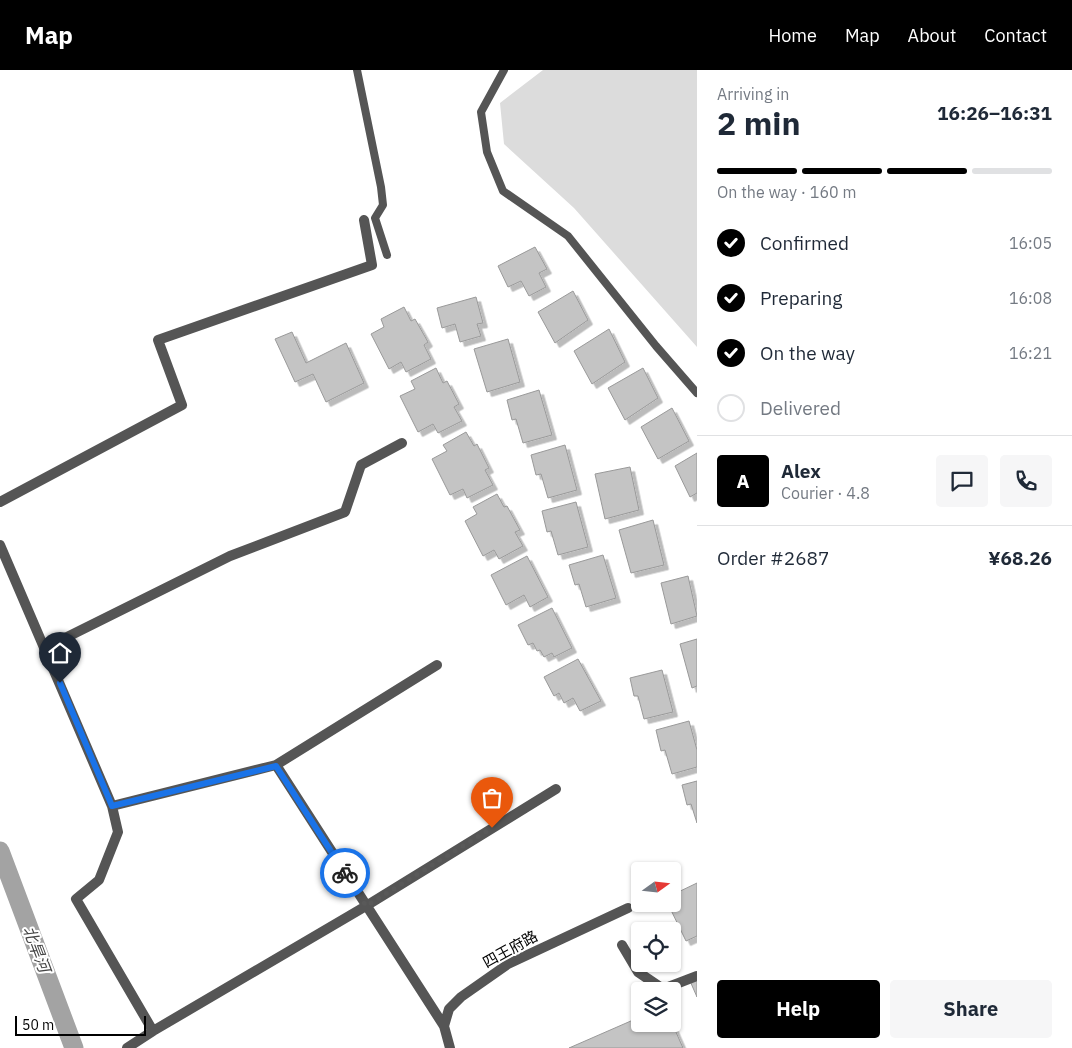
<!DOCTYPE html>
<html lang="en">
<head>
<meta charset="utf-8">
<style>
  body { margin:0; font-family:"IBM Plex Sans","Noto Sans SC",sans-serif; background:#f6f6f7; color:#1f2937; height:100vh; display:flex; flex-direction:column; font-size:19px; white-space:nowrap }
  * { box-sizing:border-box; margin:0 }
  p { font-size:16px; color:#747a83 }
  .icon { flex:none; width:28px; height:28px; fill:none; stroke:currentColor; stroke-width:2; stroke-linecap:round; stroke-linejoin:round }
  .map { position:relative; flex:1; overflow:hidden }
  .drawer { display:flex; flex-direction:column; background:#fff; width:375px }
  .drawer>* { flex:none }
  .needle { width:32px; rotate:75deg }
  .controls { position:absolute; left:631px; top:792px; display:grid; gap:10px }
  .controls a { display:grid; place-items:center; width:50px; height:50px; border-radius:5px; background:#fff; box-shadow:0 1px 4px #0004; font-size:25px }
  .scale { position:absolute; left:15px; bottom:12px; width:131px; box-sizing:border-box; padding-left:5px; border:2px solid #000; border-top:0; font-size:14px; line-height:18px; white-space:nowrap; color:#000; -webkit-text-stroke:4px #fff; paint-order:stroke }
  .pin { position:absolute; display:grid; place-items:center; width:42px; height:42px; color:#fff; margin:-51px -21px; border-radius:50% 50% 50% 0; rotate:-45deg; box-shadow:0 0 5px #0007 }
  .pin .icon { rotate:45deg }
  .courier { position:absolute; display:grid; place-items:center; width:50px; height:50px; margin:-25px; border:4px solid #1a73e8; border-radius:50%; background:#fff; color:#222; box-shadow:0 1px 6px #0007 }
  .overview em { font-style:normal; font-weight:700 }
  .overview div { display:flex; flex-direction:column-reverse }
  .overview { display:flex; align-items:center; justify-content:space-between; height:85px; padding:0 20px }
  h1 { font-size:32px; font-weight:700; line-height:38px }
  .bar { display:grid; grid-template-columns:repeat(4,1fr); gap:8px 5px; align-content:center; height:60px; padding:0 20px }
  .bar i { height:6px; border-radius:4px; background:#e0e1e3 }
  .bar .on { background:#000 }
  .bar p { grid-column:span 4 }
  .line { display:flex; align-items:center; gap:12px; padding:0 20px; border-top:1px solid #e0e1e3 }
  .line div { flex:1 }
  .round { display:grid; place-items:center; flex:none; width:52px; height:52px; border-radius:5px; background:#f6f6f7 }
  ol { padding:0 20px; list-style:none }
  li { display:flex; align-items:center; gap:15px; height:55px }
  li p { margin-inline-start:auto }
  li .icon { padding:5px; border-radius:50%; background:#000; color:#fff; stroke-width:4 }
  li:last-child { color:#747a83 }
  li i { width:28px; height:28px; border:2px solid #e0e1e3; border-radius:50% }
  .cta { display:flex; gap:10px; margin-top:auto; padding:10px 20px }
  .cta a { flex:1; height:58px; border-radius:5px; background:#000; color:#fff; font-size:20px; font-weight:700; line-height:58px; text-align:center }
  .cta a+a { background:#f6f6f7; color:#1f2937 }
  header { display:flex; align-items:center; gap:30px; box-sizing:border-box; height:70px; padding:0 25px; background:#000; color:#fff }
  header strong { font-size:24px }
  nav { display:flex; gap:28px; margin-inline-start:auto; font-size:18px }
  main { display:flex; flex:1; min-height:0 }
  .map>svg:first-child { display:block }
</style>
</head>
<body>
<header>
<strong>Map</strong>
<nav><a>Home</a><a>Map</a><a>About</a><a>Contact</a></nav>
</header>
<main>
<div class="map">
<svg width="697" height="978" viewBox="0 0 697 978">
  <defs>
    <filter id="shadow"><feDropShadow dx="4.5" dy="4.5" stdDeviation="0" flood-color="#0004"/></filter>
  </defs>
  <rect width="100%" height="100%" fill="#fff"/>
  <!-- green -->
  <path fill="#dcdcdc" d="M 543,0 L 697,0 L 697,277 L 574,138 L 504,74 L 500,33 Z"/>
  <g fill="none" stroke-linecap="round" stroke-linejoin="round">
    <!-- canal -->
    <path stroke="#a3a3a3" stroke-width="19" d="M 0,781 L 74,978"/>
  </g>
  <!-- building -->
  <path fill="#c4c4c4" stroke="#999" filter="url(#shadow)" d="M 535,177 L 547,199 L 539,203 L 546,217 L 529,226 L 521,211 L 508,217 L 498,196 Z
    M 573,221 L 588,250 L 555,273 L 538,242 Z
    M 476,227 L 483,253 L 477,254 L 481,266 L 460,272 L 455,254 L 442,258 L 437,238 Z
    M 404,237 L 411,251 L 415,249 L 428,272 L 424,275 L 431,289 L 406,302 L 401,292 L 389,299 L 371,264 L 384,257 L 381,249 Z
    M 609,259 L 625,292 L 592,314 L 574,281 Z
    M 292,262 L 306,293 L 346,273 L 364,313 L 326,332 L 313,304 L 295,312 L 275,269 Z
    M 508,269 L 520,312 L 487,322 L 474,279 Z
    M 436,298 L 443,313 L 447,311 L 459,334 L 454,337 L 462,351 L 438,363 L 433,354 L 418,362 L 400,326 L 415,319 L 411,311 Z
    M 643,298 L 658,328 L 625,350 L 608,318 Z
    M 539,320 L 552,365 L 523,373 L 516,349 L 512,350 L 507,330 Z
    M 672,338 L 689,371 L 658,389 L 641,357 Z
    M 466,362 L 474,376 L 477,374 L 489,398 L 485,400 L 493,415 L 467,428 L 463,419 L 450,425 L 432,389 L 447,381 L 443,375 Z
    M 565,375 L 577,420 L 548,428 L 541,404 L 536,405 L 531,385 Z
    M 697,383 L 697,423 L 690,427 L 675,396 Z
    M 630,397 L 639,440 L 605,449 L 595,404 Z
    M 497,424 L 504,437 L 507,436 L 520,460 L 515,462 L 523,476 L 499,489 L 494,480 L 483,486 L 465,451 L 477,444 L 473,437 Z
    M 576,432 L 588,477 L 558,485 L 551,461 L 547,462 L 542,441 Z
    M 653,450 L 664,495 L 631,503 L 619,460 Z
    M 603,485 L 616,528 L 586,537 L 579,514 L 575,515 L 569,495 Z
    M 527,486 L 548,527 L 530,537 L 524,525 L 506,535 L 491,505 Z
    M 688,506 L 697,546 L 671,554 L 661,513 Z
    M 552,538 L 572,578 L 554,587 L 552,583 L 544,587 L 540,580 L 537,581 L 533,573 L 528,575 L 518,555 Z
    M 697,569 L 697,616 L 692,618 L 680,574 Z
    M 578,589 L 601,631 L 580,641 L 573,628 L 564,633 L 559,623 L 554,626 L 544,607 Z
    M 662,600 L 673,642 L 644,649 L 638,626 L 634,626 L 630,608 Z
    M 689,651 L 697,680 L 697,697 L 672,704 L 665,680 L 661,681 L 656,660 Z
    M 697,711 L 697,753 L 691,734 L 687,735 L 682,715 Z
    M 697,813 L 697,866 L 686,871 L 668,834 L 672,834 L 672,825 Z
    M 697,908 L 697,927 L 690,911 Z
    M 640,947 L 640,954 L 672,953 L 683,978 L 569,978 Z"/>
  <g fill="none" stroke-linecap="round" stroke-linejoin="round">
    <!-- lane -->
    <path stroke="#555" stroke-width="8" d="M 357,0 L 381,117 L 383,135 L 375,148 L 387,185
      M 504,0 L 481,42 L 487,82 L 503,121 L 568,166 L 656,276 L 697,323"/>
    <!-- street -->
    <path stroke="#555" stroke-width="10" d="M 0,432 L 182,335 L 158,270 L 372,195 L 364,150
      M 0,475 L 112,736 L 118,762 L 99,810 L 76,829 L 153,961 L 366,836 L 556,719
      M 45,578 L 230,486 L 345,442 L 361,395 L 402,373
      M 276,695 L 437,595
      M 112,736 L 276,695 L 444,956
      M 622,875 L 638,902 L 663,919 L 697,906
      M 127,978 L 153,961
      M 450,978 L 444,956 L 449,939 L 461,927 L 508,894 L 628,838"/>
  </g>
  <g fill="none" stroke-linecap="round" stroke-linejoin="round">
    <!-- done -->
    <path stroke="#595959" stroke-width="5" stroke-dasharray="0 9" d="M 345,803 L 366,836 L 492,758"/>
    <!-- route -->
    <path stroke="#1a73e8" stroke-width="6" d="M 60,613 L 112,736 L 276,696 L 345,803"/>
  </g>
  <g text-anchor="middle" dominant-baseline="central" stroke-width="4" stroke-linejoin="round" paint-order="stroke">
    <!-- street labels -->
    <g font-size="15" fill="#000" stroke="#fff">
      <text transform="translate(510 879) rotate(-29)">四王府路</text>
    </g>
    <!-- water labels -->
    <g font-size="16" font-style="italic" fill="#444" stroke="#fff">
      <text transform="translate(37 879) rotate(69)">北旱河</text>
    </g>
  </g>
</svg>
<div class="controls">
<a><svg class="needle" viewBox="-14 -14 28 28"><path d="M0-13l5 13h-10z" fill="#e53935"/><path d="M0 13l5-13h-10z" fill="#747a83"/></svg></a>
<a><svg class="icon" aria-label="locate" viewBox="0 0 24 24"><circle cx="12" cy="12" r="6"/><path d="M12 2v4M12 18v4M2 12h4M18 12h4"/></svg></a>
<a><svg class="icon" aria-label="layers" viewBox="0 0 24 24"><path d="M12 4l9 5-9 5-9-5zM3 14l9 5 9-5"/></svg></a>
</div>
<div class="scale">50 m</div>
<div class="pin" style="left:492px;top:758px;background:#ea580c"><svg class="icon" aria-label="bag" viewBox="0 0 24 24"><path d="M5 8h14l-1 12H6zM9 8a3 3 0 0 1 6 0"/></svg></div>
<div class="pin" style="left:60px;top:613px;background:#1f2937"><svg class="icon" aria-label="home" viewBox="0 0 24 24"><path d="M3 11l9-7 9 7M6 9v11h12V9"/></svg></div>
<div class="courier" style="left:345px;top:803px"><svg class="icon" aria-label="bike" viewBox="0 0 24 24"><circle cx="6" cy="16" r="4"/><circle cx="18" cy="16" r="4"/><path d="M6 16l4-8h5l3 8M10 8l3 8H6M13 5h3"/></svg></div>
</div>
<section class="drawer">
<div class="overview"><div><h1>2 min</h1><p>Arriving in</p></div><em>16:26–16:31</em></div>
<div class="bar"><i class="on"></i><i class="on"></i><i class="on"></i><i></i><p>On the way · 160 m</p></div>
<ol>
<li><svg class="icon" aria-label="check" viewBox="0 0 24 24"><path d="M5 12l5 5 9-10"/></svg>Confirmed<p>16:05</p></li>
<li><svg class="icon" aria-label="check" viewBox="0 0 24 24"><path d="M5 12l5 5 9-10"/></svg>Preparing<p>16:08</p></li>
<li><svg class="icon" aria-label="check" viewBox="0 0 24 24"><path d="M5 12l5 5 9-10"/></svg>On the way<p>16:21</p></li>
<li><i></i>Delivered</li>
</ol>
<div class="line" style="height:90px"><b class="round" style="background:#000;color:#fff">A</b><div><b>Alex</b><p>Courier · 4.8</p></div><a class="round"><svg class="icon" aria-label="chat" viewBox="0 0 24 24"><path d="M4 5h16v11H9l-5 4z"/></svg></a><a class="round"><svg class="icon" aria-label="phone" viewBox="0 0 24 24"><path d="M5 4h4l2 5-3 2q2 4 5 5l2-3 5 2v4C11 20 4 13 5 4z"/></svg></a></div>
<div class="line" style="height:65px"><div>Order #2687</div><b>¥68.26</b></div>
<div class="cta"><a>Help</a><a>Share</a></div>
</section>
</main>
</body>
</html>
